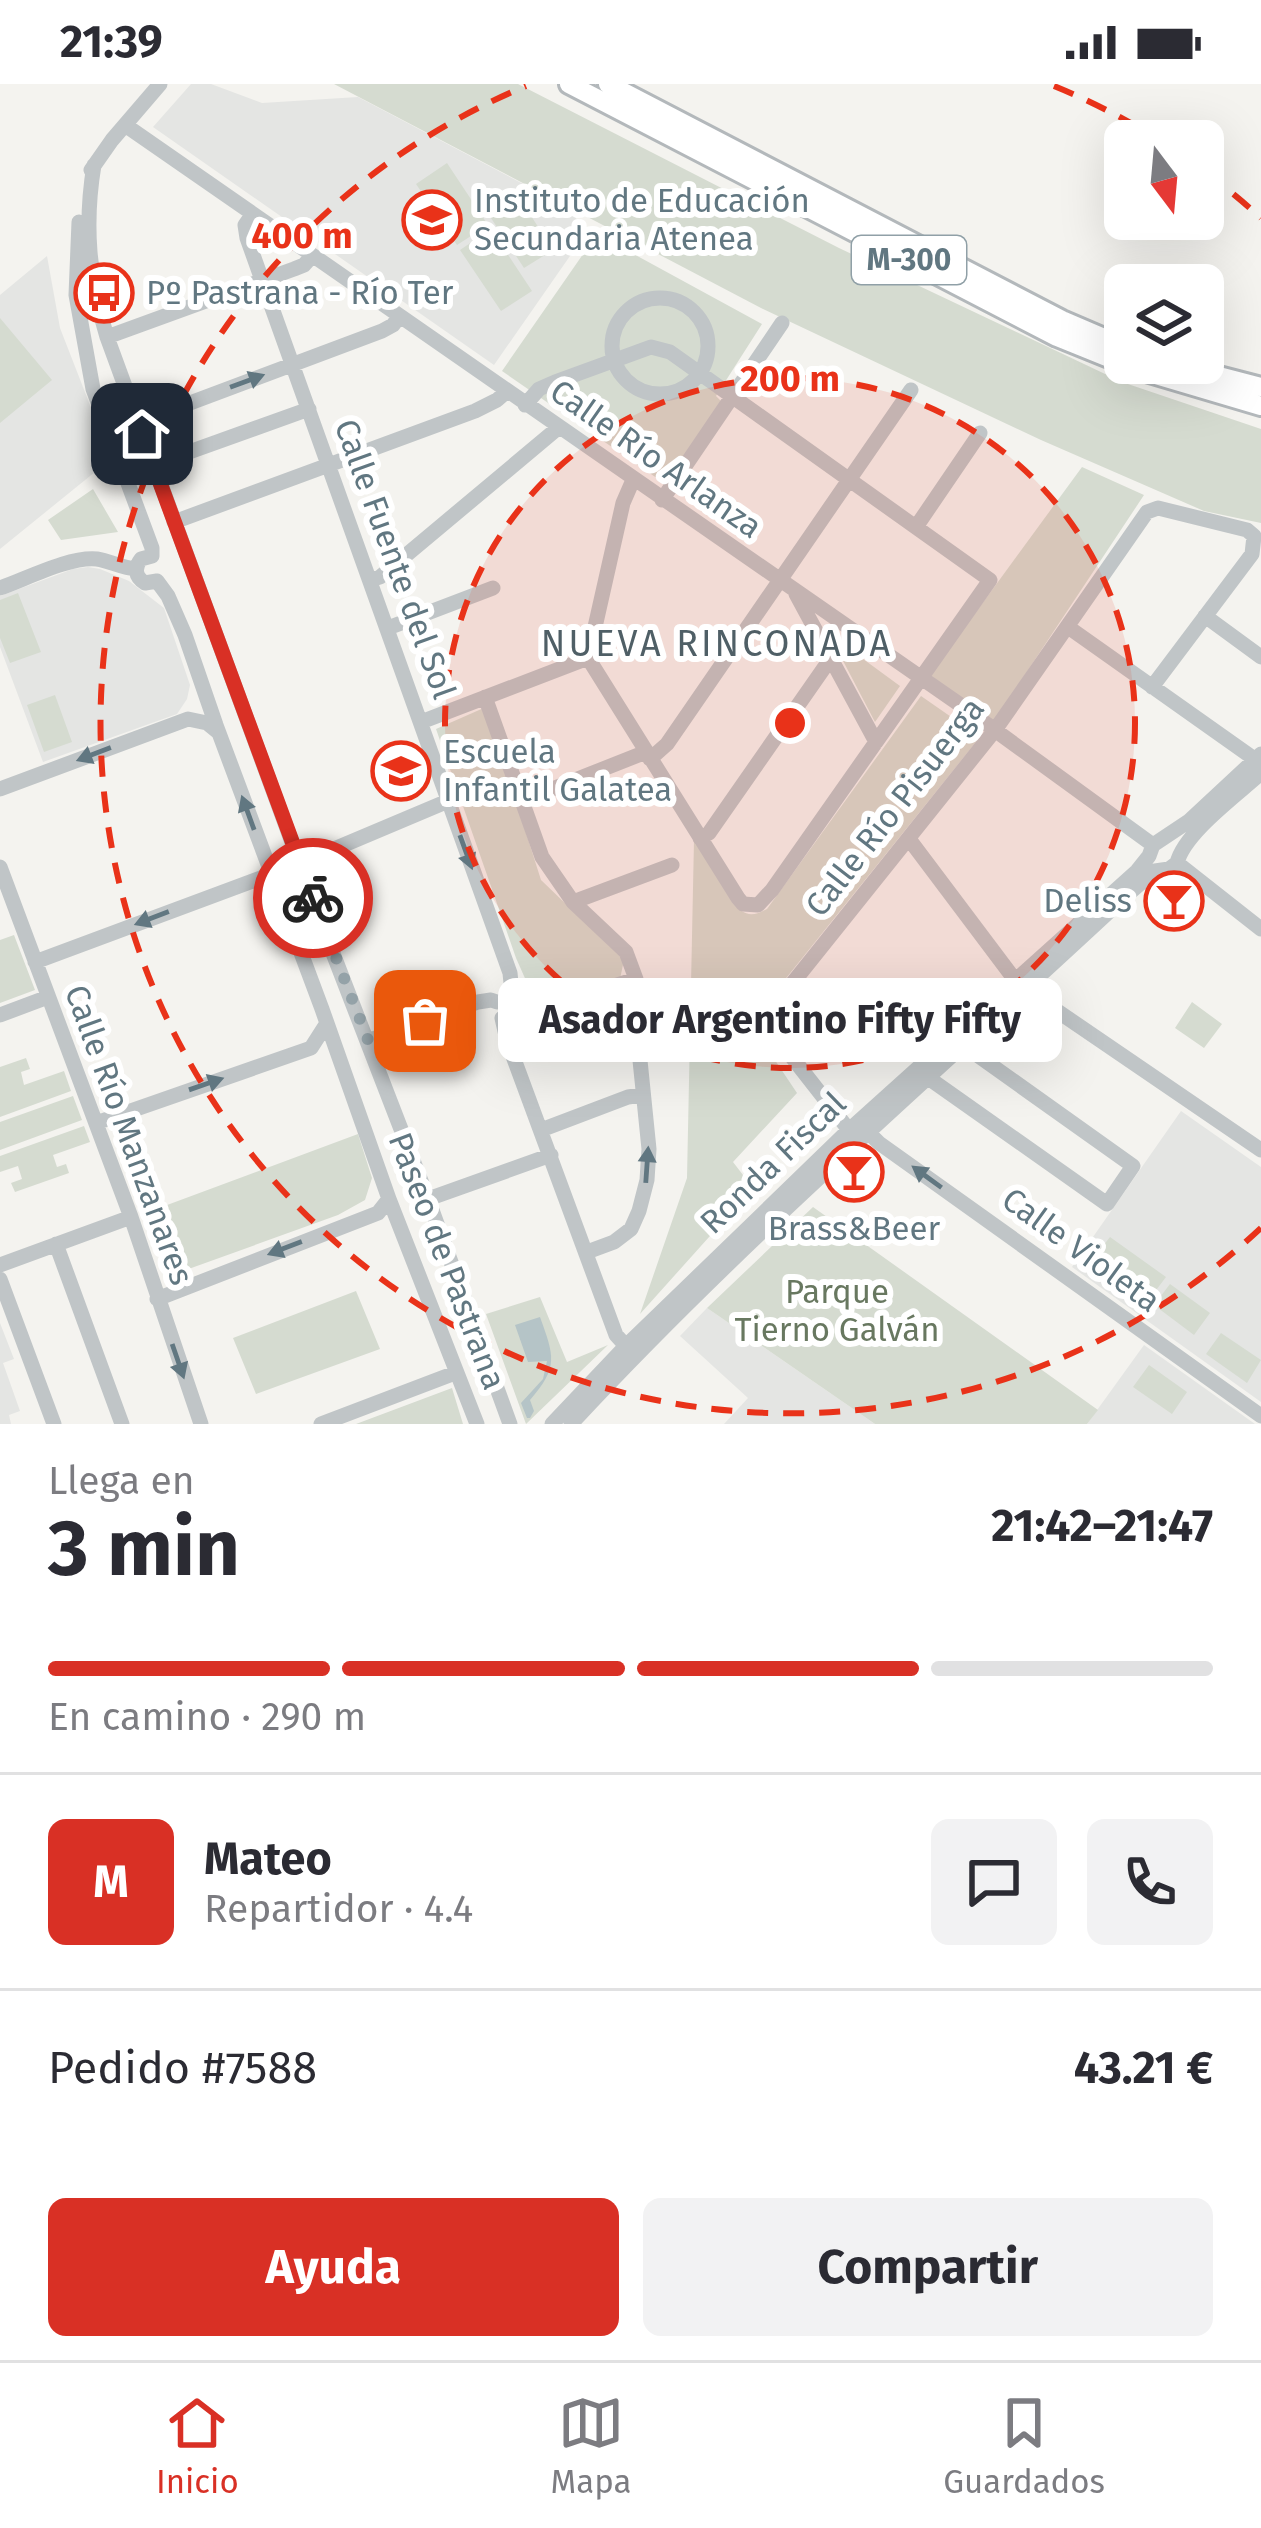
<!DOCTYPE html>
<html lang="es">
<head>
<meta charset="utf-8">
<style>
  body { margin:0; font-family:"Fira Sans",sans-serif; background:#f2f2f3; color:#2b2b33; height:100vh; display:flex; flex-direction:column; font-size:45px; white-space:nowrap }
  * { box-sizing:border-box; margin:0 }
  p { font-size:39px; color:#7c7c81 }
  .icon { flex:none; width:66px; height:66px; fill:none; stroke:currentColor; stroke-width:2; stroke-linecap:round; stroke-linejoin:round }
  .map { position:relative; height:1340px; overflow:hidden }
  .details { display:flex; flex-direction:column; background:#fff; flex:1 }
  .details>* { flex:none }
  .needle { width:78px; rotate:164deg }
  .fabs { position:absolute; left:1104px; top:36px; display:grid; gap:24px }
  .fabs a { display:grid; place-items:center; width:120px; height:120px; border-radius:18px; background:#fff; box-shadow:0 12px 48px #0002; font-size:60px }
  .pin { position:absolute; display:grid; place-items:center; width:102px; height:102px; color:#fff; margin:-51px; border-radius:24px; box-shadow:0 6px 18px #0006 }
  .courier { position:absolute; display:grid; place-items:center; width:120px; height:120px; margin:-60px; border:9px solid #d93025; border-radius:50%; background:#fff; color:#222; box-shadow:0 3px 15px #0007 }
  .bubble { position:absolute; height:84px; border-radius:18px; background:#fff; box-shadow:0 12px 48px #0002; font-size:39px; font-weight:700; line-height:84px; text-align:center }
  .head em { font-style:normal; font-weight:700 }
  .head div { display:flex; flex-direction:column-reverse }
  .head { display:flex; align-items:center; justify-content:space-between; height:204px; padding:0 48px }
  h1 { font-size:78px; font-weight:700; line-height:90px }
  .bar { display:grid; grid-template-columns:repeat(4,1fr); gap:18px 12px; align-content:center; height:144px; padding:0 48px }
  .bar i { height:15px; border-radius:9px; background:#e1e1e2 }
  .bar .on { background:#d93025 }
  .bar p { grid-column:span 4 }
  .line { display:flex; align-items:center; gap:30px; padding:0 48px; border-top:3px solid #e1e1e2 }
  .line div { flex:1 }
  .round { display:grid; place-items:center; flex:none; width:126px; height:126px; border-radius:18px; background:#f2f2f3 }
  .primary-button { display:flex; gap:24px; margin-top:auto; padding:24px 48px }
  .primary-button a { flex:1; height:138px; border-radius:18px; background:#d93025; color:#fff; font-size:48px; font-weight:700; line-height:138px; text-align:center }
  .primary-button a+a { background:#f2f2f3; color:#2b2b33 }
  .status { display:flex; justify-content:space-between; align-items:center; height:84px; padding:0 60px; background:#fff; direction:ltr }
  .status svg { height:33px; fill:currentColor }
  .menu { display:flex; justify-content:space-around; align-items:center; height:168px; border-top:3px solid #e1e1e2; background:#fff; font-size:33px; color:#7c7c81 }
  .menu a { display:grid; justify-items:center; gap:6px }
  .menu .on { color:#d93025 }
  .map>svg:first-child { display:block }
</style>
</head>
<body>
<div class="status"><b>21:39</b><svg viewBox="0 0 49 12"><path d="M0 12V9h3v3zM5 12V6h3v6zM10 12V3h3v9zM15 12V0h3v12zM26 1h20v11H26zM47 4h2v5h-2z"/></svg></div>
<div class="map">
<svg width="1261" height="1340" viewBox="0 0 1261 1340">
  <rect width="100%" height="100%" fill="#f4f3ef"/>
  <!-- built -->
  <path fill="#e4e5e3" d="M 191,0 L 211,0 L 262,19 L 358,13 L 569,124 L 586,149 L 494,281 L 153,43 Z
    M 47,172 L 60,244 L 111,375 L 0,465 L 0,211 Z
    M 88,483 L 100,485 L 129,497 L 164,524 L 190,601 L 187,615 L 177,630 L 43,678 L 0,563 L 0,512 L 73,485 Z
    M 1181,1027 L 1261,1083 L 1261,1318 L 1072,1183 Z
    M 707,1224 L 875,1340 L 724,1340 L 748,1314 L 680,1252 Z
    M 0,1239 L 14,1275 L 3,1279 L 20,1327 L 9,1331 L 11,1340 L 0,1340 Z
    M 1144,1261 L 1255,1340 L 1087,1340 Z"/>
  <!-- green -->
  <path fill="#d5dbd0" d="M 334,0 L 518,0 L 839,164 L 1122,298 L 1261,345 L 1261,439 L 1204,427 L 1041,356 L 761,224 Z
    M 447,79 L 488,141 L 457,161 L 416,100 Z
    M 515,107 L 553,166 L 524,184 L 485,125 Z
    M 491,145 L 532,207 L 501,227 L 460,166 Z
    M 597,150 L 762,240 L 716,312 L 723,319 L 664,399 L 502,287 Z
    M 0,234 L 52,296 L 0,339 Z
    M 1082,383 L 1144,411 L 993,639 L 930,591 Z
    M 93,405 L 118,448 L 61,456 L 48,436 Z
    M 18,509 L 41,568 L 10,579 L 0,554 L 0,516 Z
    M 829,550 L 900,602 L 875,638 Z
    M 55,611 L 72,658 L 44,668 L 27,621 Z
    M 921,612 L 980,653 L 750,939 L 797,1009 L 733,1078 L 753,1104 L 640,1230 L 687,1094 L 694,756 L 739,825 C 749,833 756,831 767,825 Z
    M 486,623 L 541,796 L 624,876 L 620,895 L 536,919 L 516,874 L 436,645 Z
    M 14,851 L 35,906 L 0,919 L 0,856 Z
    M 1192,918 L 1222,940 L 1204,964 L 1175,944 Z
    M 26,974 L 30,985 L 21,988 L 24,1001 L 64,987 L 71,1007 L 0,1033 L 0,983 Z
    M 73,1012 L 82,1036 L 0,1066 L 0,1038 Z
    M 84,1042 L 90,1058 L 53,1071 L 57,1083 L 66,1080 L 69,1089 L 15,1108 L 11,1099 L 22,1095 L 18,1082 L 0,1088 L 0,1072 Z
    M 358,1050 L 372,1094 L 365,1116 L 338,1131 L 183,1187 L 159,1124 Z
    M 813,1123 L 1098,1326 L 1087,1340 L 875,1340 L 707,1224 Z
    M 1110,1153 L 1166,1193 L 1144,1222 L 1088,1181 Z
    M 1170,1200 L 1210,1229 L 1194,1251 L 1154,1221 Z
    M 356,1207 L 380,1265 L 256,1310 L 233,1254 Z
    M 540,1213 L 567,1278 L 608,1261 L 526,1340 L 486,1230 Z
    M 1221,1249 L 1261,1276 L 1247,1299 L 1206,1270 Z
    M 1149,1281 L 1187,1308 L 1172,1330 L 1133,1303 Z
    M 452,1304 L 463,1340 L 356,1340 Z"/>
  <!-- water -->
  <path fill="#b5c4c7" d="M 540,1233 C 554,1272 559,1283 530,1316 L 534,1327 L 530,1334 L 527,1334 L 521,1319 L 543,1295 L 547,1277 L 528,1278 L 515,1241 Z"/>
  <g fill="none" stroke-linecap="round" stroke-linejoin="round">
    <defs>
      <path id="major" d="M 569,0 L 1057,253 L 1136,285 L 1261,322
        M 608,0 L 1062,236 L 1125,263
        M 1169,279 L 1261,303"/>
    </defs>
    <!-- major casing -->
    <use href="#major" stroke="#b3b8bb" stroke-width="24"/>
    <!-- minor -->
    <path stroke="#c0c5c7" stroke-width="15" d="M 125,41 L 959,620 L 1153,761
      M 94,81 C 84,141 89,195 107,253 L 324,846 L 428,1115 L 510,1340
      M 91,86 L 112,56 L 160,0
      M 252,131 L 245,141 L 247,154 L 510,889 L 512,909
      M 79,138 L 76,211 L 93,305 L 152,464 L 152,472
      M612 262a48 48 0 1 1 96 0a48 48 0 1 1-96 0Z
      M 107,253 L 294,185 L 304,181 L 312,172
      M 525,321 L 539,305 L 555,298 L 651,263 L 670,268 L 990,496 L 772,806 L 758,821 L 743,820 L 738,814 L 588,574 L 623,419 L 633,396
      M 102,329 L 124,336 L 158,331 L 382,247 L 393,241 L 399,233
      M 153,381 L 309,325
      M 662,416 L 782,239
      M 174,438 L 475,327 L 497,316 L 506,308
      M 916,443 L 980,349
      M 152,472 L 141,475 C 134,484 135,493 145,499 L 157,497
      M 371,496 L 380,493 L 558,344
      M 157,497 L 168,512 L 185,551 L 216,641 L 322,925 L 389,1115 L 477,1340
      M 0,504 C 26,495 70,472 97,475 C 110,477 122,484 136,485
      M 796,510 L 876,658
      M 1205,532 L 1261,573
      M 1068,543 L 1256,676
      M 388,544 L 493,504
      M 485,613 L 542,773 L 573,818 L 626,868 L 636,895 L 635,927 L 649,1065 L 647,1096 L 639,1127 L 631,1145 L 614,1158 L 587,1168
      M 421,638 L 588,574
      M 650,675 L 667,660 L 911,306
      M 0,705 L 188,635 L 207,639 L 218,648
      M 522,717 L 646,668
      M 700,754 L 709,749 L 831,574
      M 909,755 L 1015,896
      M 1177,779 C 1184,749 1237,711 1261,689
      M 1177,779 L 1261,845
      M 0,783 L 131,1133 L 201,1340
      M 573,818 L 672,781
      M 35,878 L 301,779 L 448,717
      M 1025,905 L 1261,1066
      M 524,921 L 537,927 L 636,895
      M 0,931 L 48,913
      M 502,934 L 507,956 L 616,1251 L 626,1262
      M 367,957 L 478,918 L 491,916 L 497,918
      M 927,993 L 1107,1120 L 1133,1082 L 963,961
      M 96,1039 L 311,964 L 327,939
      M 541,1046 L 628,1013 L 642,1011
      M 849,1046 L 763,936 L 995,646 L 1147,428 L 1158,424 L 1247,446 L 1254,452 L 1252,470 L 1152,603
      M 867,1047 L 879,1059 L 1261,1332
      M 428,1115 L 551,1071
      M 56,1160 L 122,1340
      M 0,1181 L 131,1133
      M 0,1195 L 54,1340
      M 157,1215 L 378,1129 L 389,1115
      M 321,1340 L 455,1289
      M 552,1340 L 626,1262 L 849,1046 L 1137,787 L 1149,772 L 1153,761 L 1189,737 L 1261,670
      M 571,1340 C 746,1151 941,985 1128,810 L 1155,787 L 1169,785 L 1177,779"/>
    <!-- major -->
    <use href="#major" stroke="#fff" stroke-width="18"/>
  </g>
  <!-- one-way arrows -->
  <defs><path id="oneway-solid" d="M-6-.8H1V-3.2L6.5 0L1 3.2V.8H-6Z" transform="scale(3)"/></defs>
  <g fill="#617781">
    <use href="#oneway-solid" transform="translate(247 297) rotate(-20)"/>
    <use href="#oneway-solid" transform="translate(94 670) rotate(159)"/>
    <use href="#oneway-solid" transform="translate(248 729) rotate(-110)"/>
    <use href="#oneway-solid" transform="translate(466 768) rotate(70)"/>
    <use href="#oneway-solid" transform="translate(152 834) rotate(159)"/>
    <use href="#oneway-solid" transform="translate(206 1000) rotate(-19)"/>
    <use href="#oneway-solid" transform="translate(647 1081) rotate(-86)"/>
    <use href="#oneway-solid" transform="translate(927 1093) rotate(-144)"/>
    <use href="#oneway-solid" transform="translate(285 1164) rotate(159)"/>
    <use href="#oneway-solid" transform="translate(178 1277) rotate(71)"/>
  </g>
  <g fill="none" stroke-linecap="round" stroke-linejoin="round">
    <!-- done -->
    <path stroke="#94a2a8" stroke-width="12" stroke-dasharray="0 21.6" d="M 313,814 L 368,956 L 425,937"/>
    <!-- route -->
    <path stroke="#d93025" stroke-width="15" d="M 142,350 L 313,814"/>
  </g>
  <!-- distance rings -->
  <circle cx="790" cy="639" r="345" fill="#e93219" fill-opacity=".12"/>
  <g fill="none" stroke="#e93219" stroke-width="6" stroke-dasharray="21 15">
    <circle cx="790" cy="639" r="345"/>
    <path d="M1261 1144A690 690 0 1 1 526 2M1054 2A690 690 0 0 1 1156 54M1205 88A690 690 0 0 1 1261 134"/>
  </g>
  <!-- icons -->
  <defs>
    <symbol id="school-ring" viewBox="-11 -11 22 22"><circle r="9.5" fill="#fff" stroke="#e93219" stroke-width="1.5"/><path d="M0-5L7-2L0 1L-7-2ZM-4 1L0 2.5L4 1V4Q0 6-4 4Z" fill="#e93219"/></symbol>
    <symbol id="bus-ring" viewBox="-11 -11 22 22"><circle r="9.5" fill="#fff" stroke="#e93219" stroke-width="1.5"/><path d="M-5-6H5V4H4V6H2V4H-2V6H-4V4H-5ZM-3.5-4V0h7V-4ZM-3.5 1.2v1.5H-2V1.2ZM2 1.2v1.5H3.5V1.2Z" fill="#e93219"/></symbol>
    <symbol id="bar-ring" viewBox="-11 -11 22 22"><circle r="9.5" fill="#fff" stroke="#e93219" stroke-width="1.5"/><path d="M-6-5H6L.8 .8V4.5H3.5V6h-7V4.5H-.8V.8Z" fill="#e93219"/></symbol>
  </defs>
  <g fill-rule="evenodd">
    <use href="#school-ring" x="399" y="103" width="66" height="66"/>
    <use href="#bus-ring" x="71" y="176" width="66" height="66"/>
    <use href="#school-ring" x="368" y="654" width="66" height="66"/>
    <use href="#bar-ring" x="1141" y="784" width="66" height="66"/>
    <use href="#bar-ring" x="821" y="1055" width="66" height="66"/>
  </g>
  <g text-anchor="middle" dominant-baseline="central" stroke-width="12" stroke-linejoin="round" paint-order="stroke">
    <!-- shield labels -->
    <rect fill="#fff" stroke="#90a0a7" stroke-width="3" x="852" y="152" width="114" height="48" rx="9"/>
    <g font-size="30" font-weight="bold" fill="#617781">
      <text x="909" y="176">M-300</text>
    </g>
    <!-- poi labels -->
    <g font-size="33" fill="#617781" stroke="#fff" text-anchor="start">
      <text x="474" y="117">Instituto de Educación<tspan x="474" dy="38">Secundaria Atenea</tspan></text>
      <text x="146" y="209">Pº Pastrana - Río Ter</text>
      <text x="443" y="668">Escuela<tspan x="443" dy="38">Infantil Galatea</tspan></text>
      <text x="1132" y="817" text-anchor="end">Deliss</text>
      <text x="854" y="1145" text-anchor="middle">Brass&amp;Beer</text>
    </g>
    <!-- street labels -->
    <g font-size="33" fill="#617781" stroke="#fff">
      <text transform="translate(656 375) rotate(35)">Calle Río Arlanza</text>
      <text transform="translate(395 475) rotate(70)">Calle Fuente del Sol</text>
      <text transform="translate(895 723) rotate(-52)">Calle Río Pisuerga</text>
      <text transform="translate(129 1051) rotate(70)">Calle Río Manzanares</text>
      <text transform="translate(773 1079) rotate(-44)">Ronda Fiscal</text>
      <text transform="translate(1081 1166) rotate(36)">Calle Violeta</text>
      <text transform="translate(447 1177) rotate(69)">Paseo de Pastrana</text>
    </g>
    <!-- park labels -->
    <g font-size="33" fill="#687860" stroke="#fff">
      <text x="837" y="1208">Parque<tspan x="837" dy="38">Tierno Galván</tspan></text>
    </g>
    <!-- neighbourhood labels -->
    <g font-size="36" letter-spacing="3" fill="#4f5f66" stroke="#fff">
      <text x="717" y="560">NUEVA RINCONADA</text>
    </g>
  </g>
  <circle cx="790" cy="639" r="18" fill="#e93219" stroke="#fff" stroke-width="6"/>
  <g font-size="36" text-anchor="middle" font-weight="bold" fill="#e93219" stroke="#fff" stroke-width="12" stroke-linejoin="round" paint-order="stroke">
    <text x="302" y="164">400 m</text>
    <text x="790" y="307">200 m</text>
  </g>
</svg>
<div class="fabs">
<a><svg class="needle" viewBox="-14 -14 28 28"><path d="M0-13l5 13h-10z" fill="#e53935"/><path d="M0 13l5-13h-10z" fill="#7c7c81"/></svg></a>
<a><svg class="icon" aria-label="layers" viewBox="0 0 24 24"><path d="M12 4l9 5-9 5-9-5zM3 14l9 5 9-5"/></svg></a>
</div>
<div class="pin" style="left:425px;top:937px;background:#ea580c"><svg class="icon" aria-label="bag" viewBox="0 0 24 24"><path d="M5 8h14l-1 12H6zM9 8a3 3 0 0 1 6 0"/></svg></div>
<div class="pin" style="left:142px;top:350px;background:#1f2937"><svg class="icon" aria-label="home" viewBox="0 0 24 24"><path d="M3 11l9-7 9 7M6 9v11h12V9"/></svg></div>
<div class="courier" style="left:313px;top:814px"><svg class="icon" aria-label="bike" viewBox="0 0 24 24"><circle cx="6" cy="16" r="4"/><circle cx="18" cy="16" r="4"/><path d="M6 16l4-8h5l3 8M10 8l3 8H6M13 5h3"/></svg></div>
<div class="bubble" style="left:498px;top:894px;width:564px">Asador Argentino Fifty Fifty</div>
</div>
<section class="details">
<div class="head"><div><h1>3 min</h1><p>Llega en</p></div><em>21:42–21:47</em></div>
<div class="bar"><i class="on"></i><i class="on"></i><i class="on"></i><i></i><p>En camino · 290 m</p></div>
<div class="line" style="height:216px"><b class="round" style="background:#d93025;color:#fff">M</b><div><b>Mateo</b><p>Repartidor · 4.4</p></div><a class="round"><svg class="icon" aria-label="chat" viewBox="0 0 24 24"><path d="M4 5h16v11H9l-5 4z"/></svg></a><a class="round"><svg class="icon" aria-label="phone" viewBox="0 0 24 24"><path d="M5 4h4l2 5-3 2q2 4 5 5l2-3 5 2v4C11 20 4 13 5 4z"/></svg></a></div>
<div class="line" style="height:156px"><div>Pedido #7588</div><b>43.21 €</b></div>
<div class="primary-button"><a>Ayuda</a><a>Compartir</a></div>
</section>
<nav class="menu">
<a class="on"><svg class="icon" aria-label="home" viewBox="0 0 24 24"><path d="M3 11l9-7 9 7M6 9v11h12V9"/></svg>Inicio</a>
<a><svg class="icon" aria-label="map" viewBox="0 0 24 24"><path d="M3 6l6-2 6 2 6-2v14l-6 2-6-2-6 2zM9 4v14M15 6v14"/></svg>Mapa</a>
<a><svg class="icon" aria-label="saved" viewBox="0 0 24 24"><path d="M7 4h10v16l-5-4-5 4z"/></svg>Guardados</a>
</nav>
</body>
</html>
